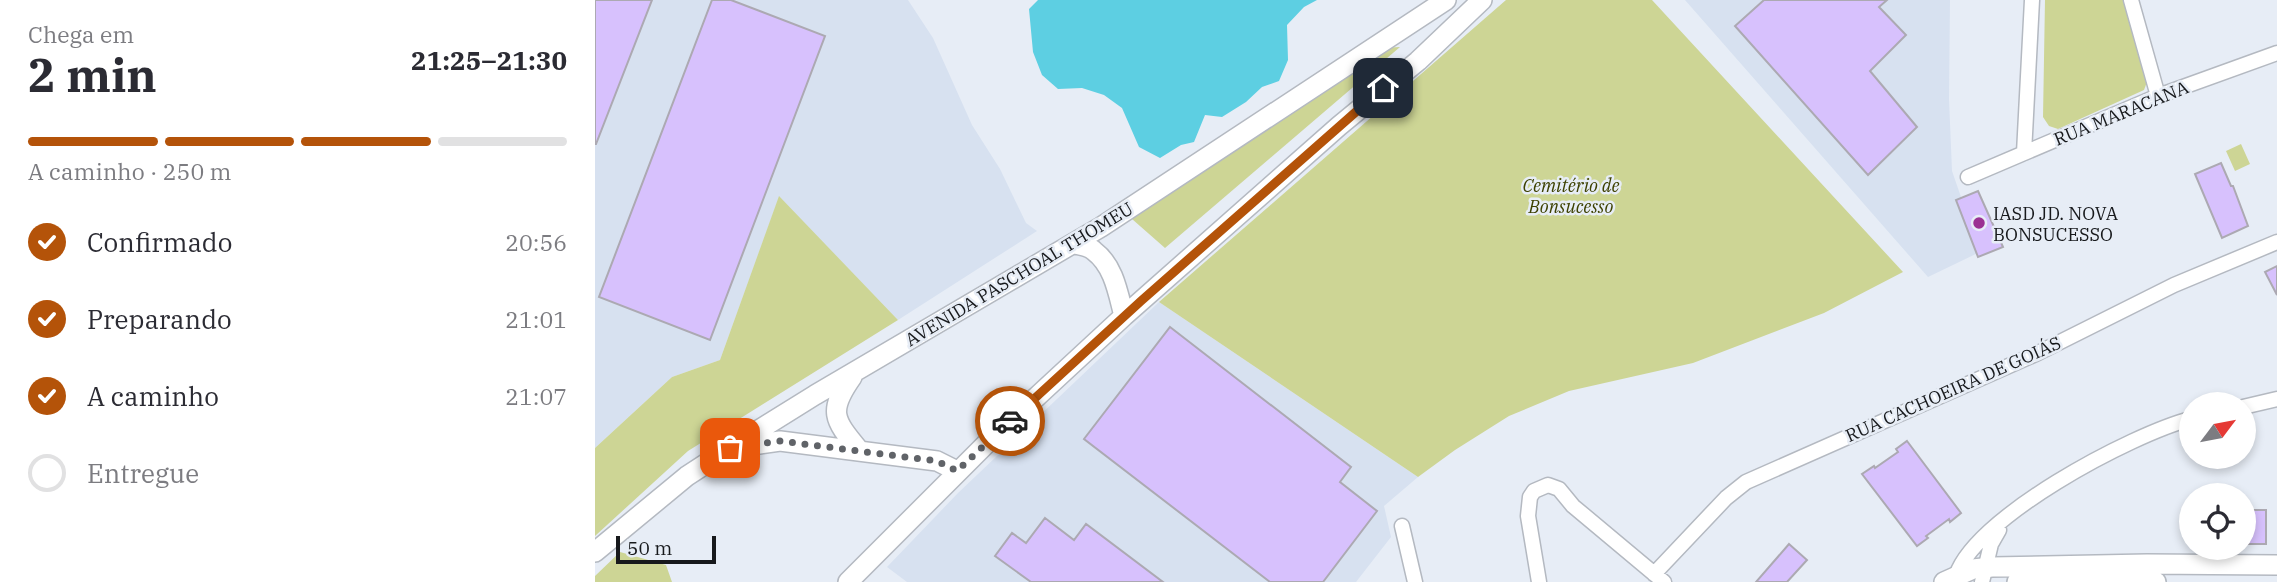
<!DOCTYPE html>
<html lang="pt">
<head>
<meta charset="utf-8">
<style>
  body { margin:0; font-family:"IBM Plex Serif",serif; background:#f2f2f3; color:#2b2b33; height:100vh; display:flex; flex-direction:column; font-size:26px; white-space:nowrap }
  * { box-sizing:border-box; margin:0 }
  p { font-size:23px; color:#7c7c81 }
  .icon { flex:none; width:38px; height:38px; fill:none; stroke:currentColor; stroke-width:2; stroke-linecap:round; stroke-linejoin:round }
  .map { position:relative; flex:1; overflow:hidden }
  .drawer { display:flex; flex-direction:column; background:#fff; width:595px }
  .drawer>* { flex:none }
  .needle { width:46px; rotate:58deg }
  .buttons { position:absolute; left:1584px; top:392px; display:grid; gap:14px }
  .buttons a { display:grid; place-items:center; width:77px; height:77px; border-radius:50%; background:#fff; box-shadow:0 4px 10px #0003; font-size:35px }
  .scale { position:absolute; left:21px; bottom:18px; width:100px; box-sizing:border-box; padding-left:7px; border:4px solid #17191c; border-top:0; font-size:19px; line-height:24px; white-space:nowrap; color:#17191c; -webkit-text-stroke:5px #e7edf6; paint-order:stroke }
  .pin { position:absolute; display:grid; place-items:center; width:60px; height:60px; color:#fff; margin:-30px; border-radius:14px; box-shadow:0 4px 10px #0006 }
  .courier { position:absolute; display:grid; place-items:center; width:70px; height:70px; margin:-35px; border:5px solid #b45309; border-radius:50%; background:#fff; color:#222; box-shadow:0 2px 9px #0007 }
  .summary em { font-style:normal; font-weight:700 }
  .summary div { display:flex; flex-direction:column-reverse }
  .summary { display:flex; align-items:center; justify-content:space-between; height:119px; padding:0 28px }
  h1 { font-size:46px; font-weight:700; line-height:52px }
  .bar { display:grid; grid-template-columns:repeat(4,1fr); gap:10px 7px; align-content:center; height:84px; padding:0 28px }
  .bar i { height:9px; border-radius:5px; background:#e1e1e2 }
  .bar .current { background:#b45309 }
  .bar p { grid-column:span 4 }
  ol { padding:0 28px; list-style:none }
  li { display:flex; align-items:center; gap:21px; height:77px }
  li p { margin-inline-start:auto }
  li .icon { padding:7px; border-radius:50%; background:#b45309; color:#fff; stroke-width:4 }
  li:last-child { color:#7c7c81 }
  li i { width:38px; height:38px; border:4px solid #e1e1e2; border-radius:50% }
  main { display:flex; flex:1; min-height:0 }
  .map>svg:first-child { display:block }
</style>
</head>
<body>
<main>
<section class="drawer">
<div class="summary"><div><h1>2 min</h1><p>Chega em</p></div><em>21:25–21:30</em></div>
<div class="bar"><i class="current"></i><i class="current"></i><i class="current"></i><i></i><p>A caminho · 250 m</p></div>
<ol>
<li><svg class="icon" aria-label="check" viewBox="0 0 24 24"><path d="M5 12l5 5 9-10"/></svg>Confirmado<p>20:56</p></li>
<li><svg class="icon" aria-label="check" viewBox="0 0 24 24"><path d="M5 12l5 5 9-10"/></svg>Preparando<p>21:01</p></li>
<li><svg class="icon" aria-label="check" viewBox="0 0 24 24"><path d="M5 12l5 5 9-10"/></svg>A caminho<p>21:07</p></li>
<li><i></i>Entregue</li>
</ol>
</section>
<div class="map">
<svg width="1682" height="582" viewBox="0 0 1682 582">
  <rect width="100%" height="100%" fill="#e7edf6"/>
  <!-- built -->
  <path fill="#d7e1f0" d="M 0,0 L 313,0 L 338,38 L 377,125 L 405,169 L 431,223 L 442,231 L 303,320 L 184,197 L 125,360 L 77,377 L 0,448 Z
    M 1090,0 L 1355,0 L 1354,99 L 1357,171 L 1385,252 L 1333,277 Z
    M 564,302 L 823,477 L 789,506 L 796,537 L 761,582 L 312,582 L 292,567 L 363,493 Z"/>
  <!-- green -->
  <path fill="#cdd595" d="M 911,0 L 1057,0 L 1308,272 L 1229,313 L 1098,363 L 974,391 L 914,416 L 860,450 L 823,477 L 564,302 Z
    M 1450,0 L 1528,0 L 1552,82 L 1549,90 L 1463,129 L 1454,126 L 1448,117 Z
    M 805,47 L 570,248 L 537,219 L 787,48 Z
    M 1646,144 L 1655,164 L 1640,171 L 1631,151 Z
    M 184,196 L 303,320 L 93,451 L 0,536 L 0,448 L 77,377 L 125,360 Z
    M 25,552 L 71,565 L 77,582 L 0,582 L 0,576 Z"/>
  <!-- water -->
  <path fill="#5dcfe2" d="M 443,0 L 722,0 L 709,7 L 692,25 L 693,60 L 684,81 L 667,87 L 651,102 L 627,117 L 610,115 L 599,142 L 586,145 L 565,158 L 544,147 L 527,108 L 509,95 L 487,88 L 463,89 L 447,75 L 438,52 L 434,9 Z"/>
  <!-- building -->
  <path fill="#d7c1fd" stroke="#aca9b2" stroke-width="2" d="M 0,0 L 57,0 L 1,144 L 0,144 Z
    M 117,0 L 136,0 L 230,36 L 115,340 L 4,297 Z
    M 1169,0 L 1292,0 L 1284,7 L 1311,35 L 1275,71 L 1322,127 L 1273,175 L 1140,26 Z
    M 1626,163 L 1636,186 L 1638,186 L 1653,226 L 1627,238 L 1600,174 Z
    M 1383,191 L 1408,247 L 1383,257 L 1361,200 Z
    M 1682,266 L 1682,295 L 1670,272 Z
    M 575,327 L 756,467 L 745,482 L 782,511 L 728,582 L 675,582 L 489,439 Z
    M 1312,441 L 1366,513 L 1355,522 L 1354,519 L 1331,536 L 1333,538 L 1322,546 L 1267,474 L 1279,466 L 1280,468 L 1303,452 L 1301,449 Z
    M 1652,510 L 1671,510 L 1671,544 L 1652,544 Z
    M 450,518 L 479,540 L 491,524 L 568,582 L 436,582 L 400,556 L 417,533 L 431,543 Z
    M 1194,544 L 1212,560 L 1192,582 L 1161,582 Z"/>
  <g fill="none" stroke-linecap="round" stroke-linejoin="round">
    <defs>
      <path id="street" d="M 1536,0 L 1563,96
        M 1429,153 L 1437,0
        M 1373,177 L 1563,96 L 1682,53
        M 1648,407 L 1682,399
        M 807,526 L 820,582
        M 1059,574 L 1131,498 L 1151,482 L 1443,353 L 1579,285 L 1682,242
        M 1360,580 C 1373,520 1539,433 1596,419
        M 944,582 L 933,516 L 935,497 L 939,491 L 953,485 L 964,489 L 978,506 L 1069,582
        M 1387,582 L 1396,544 L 1404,530"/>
      <path id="secondary" d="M 478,244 C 485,245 494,246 499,251 C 519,266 523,293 529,316
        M 257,377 C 233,411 238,419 264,450
        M 143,447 L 185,441 L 342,461 L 362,471
        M 0,552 L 92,476 L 135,448 L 220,395 L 506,227 L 851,0
        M 253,582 L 394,441 L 529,316 L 744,126 L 823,61 L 887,0
        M 1349,582 L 1378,569 L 1397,567 L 1552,564 L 1682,565
        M 1422,582 L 1561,582"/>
    </defs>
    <!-- street casing -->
    <use href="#street" stroke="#b4b9c1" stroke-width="17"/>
    <!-- secondary casing -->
    <use href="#secondary" stroke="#b4b9c1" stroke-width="22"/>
    <!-- street -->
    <use href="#street" stroke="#fff" stroke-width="14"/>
    <!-- secondary -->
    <use href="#secondary" stroke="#fff" stroke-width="19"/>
  </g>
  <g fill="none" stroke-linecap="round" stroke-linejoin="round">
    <!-- done -->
    <path stroke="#606368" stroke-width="7" stroke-dasharray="0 12.6" d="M 135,448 L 185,441 L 342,461 L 362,471 L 415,421"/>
    <!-- route -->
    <path stroke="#b45309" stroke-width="9" d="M 415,421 L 546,301 L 788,88"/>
  </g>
  <!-- markers -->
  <circle fill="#9b3193" stroke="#e7edf6" stroke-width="2.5" cx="1384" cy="223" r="7"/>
  <g text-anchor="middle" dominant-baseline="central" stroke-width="5" stroke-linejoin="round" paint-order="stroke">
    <!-- street labels -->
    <g font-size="18" fill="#17191c" stroke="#e7edf6">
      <text transform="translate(1526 113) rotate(-22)">RUA MARACANA</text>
      <text transform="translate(424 274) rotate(-31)">AVENIDA PASCHOAL THOMEU</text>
      <text transform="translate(1358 389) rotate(-24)">RUA CACHOEIRA DE GOIÁS</text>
    </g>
    <!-- park labels -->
    <g font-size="18" font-style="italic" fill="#3d4100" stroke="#e7edf6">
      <text x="976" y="185">Cemitério de<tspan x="976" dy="21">Bonsucesso</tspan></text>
    </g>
    <!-- poi labels -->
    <g font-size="18" fill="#17191c" stroke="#e7edf6" text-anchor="start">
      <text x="1398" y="213">IASD JD. NOVA<tspan x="1398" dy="21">BONSUCESSO</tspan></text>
    </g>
  </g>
</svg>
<div class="buttons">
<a><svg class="needle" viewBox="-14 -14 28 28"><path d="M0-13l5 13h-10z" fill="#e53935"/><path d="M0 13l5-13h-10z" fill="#7c7c81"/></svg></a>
<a><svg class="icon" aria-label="locate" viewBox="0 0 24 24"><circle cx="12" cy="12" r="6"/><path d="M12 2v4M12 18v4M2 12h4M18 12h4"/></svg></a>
</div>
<div class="scale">50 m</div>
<div class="pin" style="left:135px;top:448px;background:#ea580c"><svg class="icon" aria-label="bag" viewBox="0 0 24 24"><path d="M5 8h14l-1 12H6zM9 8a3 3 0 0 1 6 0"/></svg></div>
<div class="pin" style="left:788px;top:88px;background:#1f2937"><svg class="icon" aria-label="home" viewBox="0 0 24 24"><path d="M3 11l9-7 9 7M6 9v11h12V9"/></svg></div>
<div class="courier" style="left:415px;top:421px"><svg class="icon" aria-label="car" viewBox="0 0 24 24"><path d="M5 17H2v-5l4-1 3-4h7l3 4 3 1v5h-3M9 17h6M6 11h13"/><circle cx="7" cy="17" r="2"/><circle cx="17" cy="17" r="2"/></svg></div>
</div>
</main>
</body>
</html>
